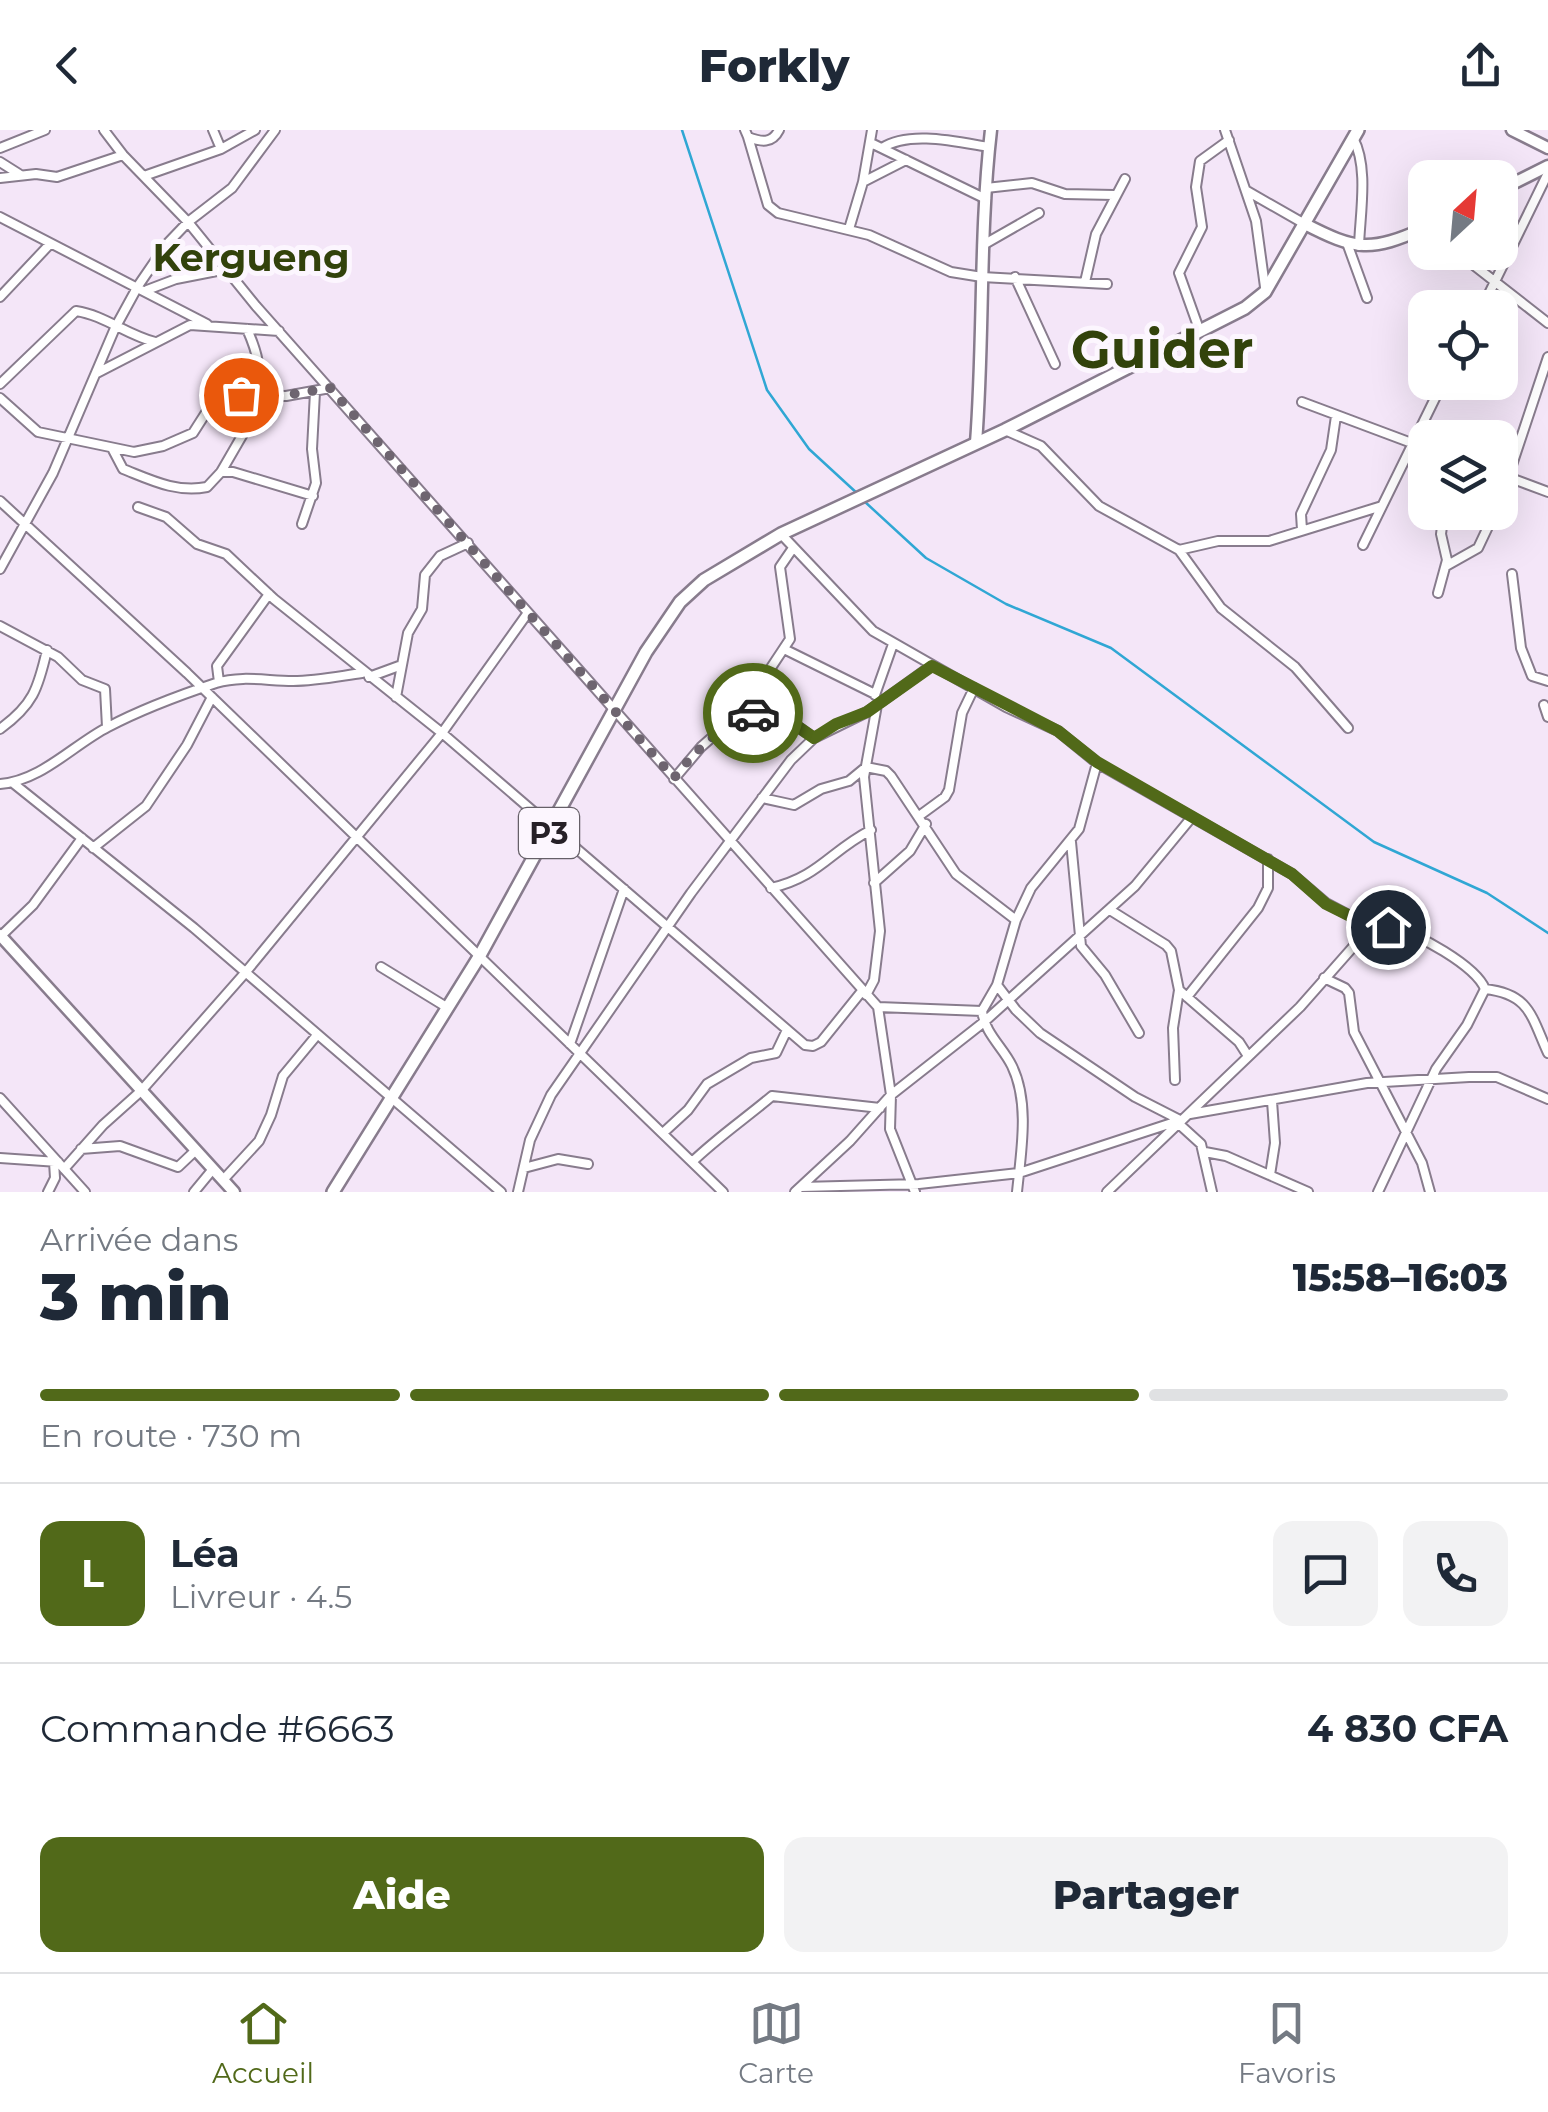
<!DOCTYPE html>
<html lang="fr">
<head>
<meta charset="utf-8">
<style>
  body { margin:0; font-family:Montserrat,sans-serif; background:#f2f2f3; color:#1f2937; height:100vh; display:flex; flex-direction:column; font-size:38px; white-space:nowrap }
  * { box-sizing:border-box; margin:0 }
  p { font-size:32px; color:#747a83 }
  .icon { flex:none; width:55px; height:55px; fill:none; stroke:currentColor; stroke-width:2; stroke-linecap:round; stroke-linejoin:round }
  .map { position:relative; height:1062px; overflow:hidden }
  .panel { display:flex; flex-direction:column; background:#fff; flex:1 }
  .panel>* { flex:none }
  .needle { width:65px; rotate:26deg }
  .tools { position:absolute; left:1408px; top:30px; display:grid; gap:20px }
  .tools a { display:grid; place-items:center; width:110px; height:110px; border-radius:20px; background:#fff; box-shadow:0 10px 40px #0002; font-size:50px }
  .pin { position:absolute; display:grid; place-items:center; width:85px; height:85px; color:#fff; margin:-42px; border:5px solid #fff; border-radius:50%; box-shadow:0 2px 10px #0007 }
  .courier { position:absolute; display:grid; place-items:center; width:100px; height:100px; margin:-50px; border:8px solid #516919; border-radius:50%; background:#fff; color:#222; box-shadow:0 2px 12px #0007 }
  .summary em { font-style:normal; font-weight:800 }
  .summary div { display:flex; flex-direction:column-reverse }
  .summary { display:flex; align-items:center; justify-content:space-between; height:170px; padding:0 40px }
  h1 { font-size:65px; font-weight:800; line-height:75px }
  .bar { display:grid; grid-template-columns:repeat(4,1fr); gap:15px 10px; align-content:center; height:120px; padding:0 40px }
  .bar i { height:12px; border-radius:8px; background:#e0e1e3 }
  .bar .active { background:#516919 }
  .bar p { grid-column:span 4 }
  .line { display:flex; align-items:center; gap:25px; padding:0 40px; border-top:2px solid #e0e1e3 }
  .line div { flex:1 }
  .round { display:grid; place-items:center; flex:none; width:105px; height:105px; border-radius:20px; background:#f2f2f3 }
  .button { display:flex; gap:20px; margin-top:auto; padding:20px 40px }
  .button a { flex:1; height:115px; border-radius:20px; background:#516919; color:#fff; font-size:40px; font-weight:800; line-height:115px; text-align:center }
  .button a+a { background:#f2f2f3; color:#1f2937 }
  header { display:flex; justify-content:space-between; align-items:center; height:130px; padding:0 40px; background:#fff; font-size:45px; font-weight:800 }
  .tabs { display:flex; justify-content:space-around; align-items:center; height:140px; border-top:2px solid #e0e1e3; background:#fff; font-size:28px; color:#747a83 }
  .tabs a { display:grid; justify-items:center; gap:5px }
  .tabs .active { color:#516919 }
  .map>svg:first-child { display:block }
</style>
</head>
<body>
<header><svg class="icon" aria-label="back" viewBox="0 0 24 24"><path d="M15 5l-7 7 7 7"/></svg>Forkly<svg class="icon" aria-label="share" viewBox="0 0 24 24"><path d="M12 15V3M7 8l5-5 5 5M5 13v7h14v-7"/></svg></header>
<div class="map">
<svg width="1548" height="1062" viewBox="0 0 1548 1062">
  <rect width="100%" height="100%" fill="#f4e6f8"/>
  <g fill="none" stroke-linecap="round" stroke-linejoin="round">
    <!-- stream -->
    <path stroke="#30a7d4" stroke-width="2.5" d="M 682,0 L 767,260 L 809,319 L 859,365
      M 864,371 L 926,428 L 1006,474 L 1111,518 L 1374,712 L 1487,763 L 1548,803"/>
    <defs>
      <path id="street" d="M 213,0 L 221,19
        M 275,0 L 232,58 L 188,92 L 256,176 L 878,877 L 891,965 L 890,999 L 915,1062
        M 745,0 L 748,7 C 761,12 772,14 779,0
        M 1225,0 L 1256,91 L 1265,157
        M 748,7 L 768,75 L 778,83 L 869,105 L 951,142 L 982,147 L 1107,154
        M 1353,8 C 1369,37 1360,84 1359,116
        M 871,13 L 986,69
        M 0,18 L 45,0
        M 882,18 C 909,0 958,12 989,17
        M 0,32 L 19,44
        M 144,46 L 221,19 L 255,0
        M 0,48 L 36,44 L 57,47 L 123,25
        M 863,52 L 906,30
        M 986,58 L 1032,53 L 1065,64 L 1114,65
        M 1247,61 L 1303,93
        M 0,87 L 207,194
        M 849,99 L 863,52 L 872,0
        M 1347,113 L 1367,168
        M 983,115 L 1039,83
        M 1457,122 L 1548,193
        M 1015,147 L 1055,234
        M 1085,152 L 1096,104 L 1125,49
        M 147,160 L 176,149 L 227,139
        M 0,167 L 49,115
        M 1482,178 L 1548,43
        M 247,199 C 258,224 262,239 255,265
        M 1199,199 L 1179,143 L 1202,97 L 1196,57 L 1200,31 L 1229,10
        M 97,243 L 190,195 L 279,201
        M 0,254 L 76,181 C 104,185 127,205 155,212
        M 0,268 L 38,302 L 134,322 L 163,316 L 193,303 L 209,278 L 226,269 L 241,265 L 286,266 L 330,258
        M 1302,272 L 1425,318
        M 1005,300 L 1041,316 L 1099,376 L 1179,420 L 1221,478 L 1295,537 L 1348,598
        M 113,320 L 123,339 C 151,350 176,363 207,357 L 221,342 L 265,266
        M 221,342 L 233,342 L 313,366
        M 1500,344 L 1548,362
        M 0,371 L 187,543 L 723,1062
        M 1500,371 L 1548,227
        M 138,377 L 166,387 L 197,414 L 226,424 L 274,469 L 442,603 L 805,915 L 813,916 L 821,912 L 862,861
        M 302,394 L 316,353 L 312,319 L 315,262
        M 1302,400 L 1301,384 L 1331,320 L 1336,286
        M 781,404 L 873,501 L 1006,577 L 1058,601 L 1097,633 L 1292,744 L 1326,773 L 1360,791 L 1368,800 L 1300,877 L 1107,1062
        M 1363,415 L 1443,252
        M 1179,420 L 1218,411 L 1269,411 L 1382,376
        M 1446,436 L 1478,418 L 1495,382
        M 0,439 L 53,343 L 115,198 L 138,156 L 166,115 L 188,92 L 123,25 L 104,0
        M 1512,444 L 1521,518 L 1532,546 L 1548,551
        M 1438,463 L 1447,430 L 1441,404 L 1444,382
        M 0,496 L 58,527 L 82,550 L 105,559 L 107,597
        M 784,519 L 875,564
        M 369,547 L 399,536
        M 219,552 L 217,536 L 269,464
        M 875,565 L 893,514
        M 396,567 L 408,503 L 422,479 L 425,445 L 440,426 L 468,413
        M 1544,575 L 1548,587
        M 743,580 L 794,594 L 814,608
        M 0,599 C 33,575 38,559 47,520
        M 674,649 L 701,617 L 743,580 L 790,509 L 780,437 L 793,418
        M 13,653 L 194,798 L 501,1062
        M 0,654 C 41,651 73,615 108,597 C 142,579 180,565 216,553 C 242,545 267,551 293,551 C 316,551 340,546 362,543
        M 762,668 L 794,675 L 821,659 L 849,651 L 866,637 L 886,641 L 891,646 L 956,744 L 1016,790
        M 919,686 L 945,667 L 949,660 L 962,583 L 974,558
        M 1071,712 L 1081,816 L 1105,845 L 1139,903
        M 93,718 L 146,676 L 187,615 L 212,567
        M 874,753 L 910,721 L 926,694
        M 771,758 C 819,747 830,721 871,700
        M 1110,780 L 1166,815 L 1171,821 L 1179,860 L 1239,912 L 1248,926
        M 1368,800 C 1376,798 1383,796 1392,798 C 1416,802 1476,836 1485,859 L 1467,895 L 1436,939 L 1378,1062
        M 1,806 L 33,775 L 82,708
        M 381,837 L 448,878
        M 1324,848 L 1345,858 L 1349,863 L 1354,902 L 1422,1033 L 1430,1062
        M 997,855 L 1016,880 L 1040,903 L 1135,967 L 1180,990
        M 1485,859 C 1530,864 1531,886 1548,923
        M 866,865 L 874,850 L 880,801 L 864,647 L 877,575
        M 1187,867 L 1258,778 L 1268,758 L 1268,729
        M 878,877 L 982,881 C 985,904 1003,917 1012,936 C 1030,973 1021,1022 1017,1062
        M 982,881 L 997,855 L 1016,790 L 1031,758 L 1079,699 L 1097,633
        M 570,914 L 624,759
        M 1175,950 L 1173,898 L 1179,860
        M 0,968 L 85,1062
        M 1190,984 L 1367,953 L 1469,947 L 1497,947 L 1548,969
        M 1179,994 L 1201,1014 L 1212,1062
        M 663,1003 L 688,980 L 707,954 L 751,928 L 776,923 L 786,902
        M 81,1019 L 120,1016 L 178,1037 L 196,1020
        M 1205,1022 L 1226,1026 L 1308,1062
        M 0,1028 L 58,1032
        M 692,1032 C 718,1007 746,988 772,966 L 880,978
        M 524,1038 L 558,1029 L 588,1034
        M 64,1039 L 103,995 L 141,961 L 245,843 L 442,603 L 527,484
        M 1270,1045 L 1275,1013 L 1272,971
        M 223,1050 L 259,1011 L 271,985 L 283,946 L 317,905
        M 801,1057 L 919,1054 L 1019,1043 L 1178,991
        M 48,1062 L 55,1048 L 54,1032
        M 194,1062 L 213,1039
        M 518,1062 L 530,1010 L 551,965 L 691,763 L 791,630 L 814,608 L 867,582 L 931,536
        M 795,1062 L 850,1011 L 891,965 L 984,892 L 1135,756 L 1192,687"/>
      <path id="secondary" d="M 1512,0 L 1548,18
        M 1500,60 L 1548,36
        M 1303,93 C 1357,121 1370,122 1425,98
        M 976,313 C 984,209 979,104 991,0
        M 0,805 L 234,1062"/>
      <path id="primary" d="M 333,1062 L 479,827 L 646,522 L 680,472 L 704,450 L 781,404 L 1005,300 L 1245,178 L 1265,162 L 1358,0"/>
    </defs>
    <!-- street casing -->
    <use href="#street" stroke="#887c8d" stroke-width="12"/>
    <!-- secondary casing -->
    <use href="#secondary" stroke="#887c8d" stroke-width="15"/>
    <!-- primary casing -->
    <use href="#primary" stroke="#887c8d" stroke-width="16"/>
    <!-- street -->
    <use href="#street" stroke="#fff" stroke-width="8"/>
    <!-- secondary -->
    <use href="#secondary" stroke="#fff" stroke-width="10"/>
    <!-- primary -->
    <use href="#primary" stroke="#fff" stroke-width="11"/>
  </g>
  <g fill="none" stroke-linecap="round" stroke-linejoin="round">
    <!-- done -->
    <path stroke="#6e6570" stroke-width="10" stroke-dasharray="0 18" d="M 241,265 L 275,267 L 330,258 L 674,648 L 693,625 L 743,580 L 753,583"/>
    <!-- route -->
    <path stroke="#516919" stroke-width="12" d="M 753,583 L 794,594 L 814,608 L 836,594 L 867,582 L 932,536 L 1058,601 L 1097,632 L 1292,744 L 1326,774 L 1360,791 L 1368,800 L 1388,797"/>
  </g>
  <g text-anchor="middle" dominant-baseline="central" stroke-width="10" stroke-linejoin="round" paint-order="stroke">
    <!-- shield labels -->
    <rect fill="#fcf6fe" stroke="#666068" stroke-width="2.5" x="519" y="678" width="60" height="50" rx="8"/>
    <g font-size="30" font-weight="bold" fill="#262027">
      <text x="549" y="703">P3</text>
    </g>
    <!-- quarter labels -->
    <g font-size="38" font-weight="bold" fill="#32420b" stroke="#fcf6fe">
      <text x="251" y="127">Kergueng</text>
    </g>
    <!-- town labels -->
    <g font-size="52" font-weight="bold" fill="#32420b" stroke="#fcf6fe">
      <text x="1162" y="219">Guider</text>
    </g>
  </g>
</svg>
<div class="tools">
<a><svg class="needle" viewBox="-14 -14 28 28"><path d="M0-13l5 13h-10z" fill="#e53935"/><path d="M0 13l5-13h-10z" fill="#747a83"/></svg></a>
<a><svg class="icon" aria-label="locate" viewBox="0 0 24 24"><circle cx="12" cy="12" r="6"/><path d="M12 2v4M12 18v4M2 12h4M18 12h4"/></svg></a>
<a><svg class="icon" aria-label="layers" viewBox="0 0 24 24"><path d="M12 4l9 5-9 5-9-5zM3 14l9 5 9-5"/></svg></a>
</div>
<div class="pin" style="left:241px;top:265px;background:#ea580c"><svg class="icon" aria-label="bag" viewBox="0 0 24 24"><path d="M5 8h14l-1 12H6zM9 8a3 3 0 0 1 6 0"/></svg></div>
<div class="pin" style="left:1388px;top:797px;background:#1f2937"><svg class="icon" aria-label="home" viewBox="0 0 24 24"><path d="M3 11l9-7 9 7M6 9v11h12V9"/></svg></div>
<div class="courier" style="left:753px;top:583px"><svg class="icon" aria-label="car" viewBox="0 0 24 24"><path d="M5 17H2v-5l4-1 3-4h7l3 4 3 1v5h-3M9 17h6M6 11h13"/><circle cx="7" cy="17" r="2"/><circle cx="17" cy="17" r="2"/></svg></div>
</div>
<section class="panel">
<div class="summary"><div><h1>3 min</h1><p>Arrivée dans</p></div><em>15:58–16:03</em></div>
<div class="bar"><i class="active"></i><i class="active"></i><i class="active"></i><i></i><p>En route · 730 m</p></div>
<div class="line" style="height:180px"><b class="round" style="background:#516919;color:#fff">L</b><div><b>Léa</b><p>Livreur · 4.5</p></div><a class="round"><svg class="icon" aria-label="chat" viewBox="0 0 24 24"><path d="M4 5h16v11H9l-5 4z"/></svg></a><a class="round"><svg class="icon" aria-label="phone" viewBox="0 0 24 24"><path d="M5 4h4l2 5-3 2q2 4 5 5l2-3 5 2v4C11 20 4 13 5 4z"/></svg></a></div>
<div class="line" style="height:130px"><div>Commande #6663</div><b>4 830 CFA</b></div>
<div class="button"><a>Aide</a><a>Partager</a></div>
</section>
<nav class="tabs">
<a class="active"><svg class="icon" aria-label="home" viewBox="0 0 24 24"><path d="M3 11l9-7 9 7M6 9v11h12V9"/></svg>Accueil</a>
<a><svg class="icon" aria-label="map" viewBox="0 0 24 24"><path d="M3 6l6-2 6 2 6-2v14l-6 2-6-2-6 2zM9 4v14M15 6v14"/></svg>Carte</a>
<a><svg class="icon" aria-label="saved" viewBox="0 0 24 24"><path d="M7 4h10v16l-5-4-5 4z"/></svg>Favoris</a>
</nav>
</body>
</html>
